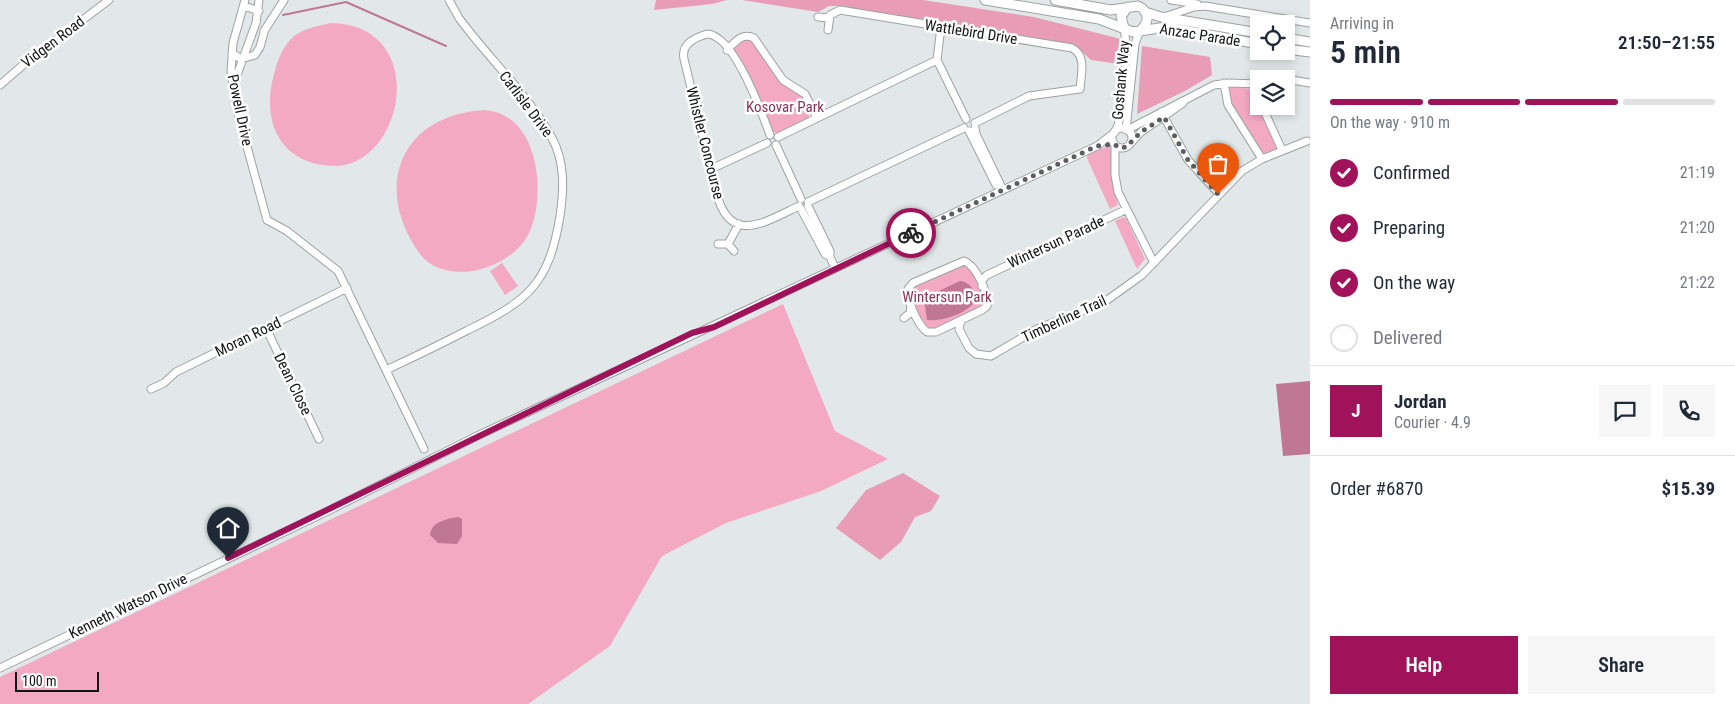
<!DOCTYPE html>
<html lang="en">
<head>
<meta charset="utf-8">
<style>
  body { margin:0; font-family:"Roboto Condensed",sans-serif; background:#f6f6f7; color:#1f2937; height:100vh; display:flex; flex-direction:column; font-size:19px; white-space:nowrap }
  * { box-sizing:border-box; margin:0 }
  p { font-size:16px; color:#747a83 }
  .icon { flex:none; width:28px; height:28px; fill:none; stroke:currentColor; stroke-width:2; stroke-linecap:round; stroke-linejoin:round }
  .map { position:relative; flex:1; overflow:hidden }
  .side { display:flex; flex-direction:column; background:#fff; width:425px }
  .side>* { flex:none }
  .tools { position:absolute; left:1250px; top:15px; display:grid; gap:10px }
  .tools a { display:grid; place-items:center; width:45px; height:45px; border-radius:0px; background:#fff; box-shadow:0 2px 8px #0003; font-size:25px }
  .scale { position:absolute; left:15px; bottom:12px; width:84px; box-sizing:border-box; padding-left:5px; border:2px solid #121415; border-top:0; font-size:14px; line-height:18px; white-space:nowrap; color:#121415; -webkit-text-stroke:4px #fff; paint-order:stroke }
  .pin { position:absolute; display:grid; place-items:center; width:42px; height:42px; color:#fff; margin:-51px -21px; border-radius:50% 50% 50% 0; rotate:-45deg; box-shadow:0 0 5px #0007 }
  .pin .icon { rotate:45deg }
  .courier { position:absolute; display:grid; place-items:center; width:50px; height:50px; margin:-25px; border:4px solid #a0125a; border-radius:50%; background:#fff; color:#222; box-shadow:0 1px 6px #0007 }
  .head em { font-style:normal; font-weight:600 }
  .head div { display:flex; flex-direction:column-reverse }
  .head { display:flex; align-items:center; justify-content:space-between; height:85px; padding:0 20px }
  h1 { font-size:32px; font-weight:600; line-height:38px }
  .bar { display:grid; grid-template-columns:repeat(4,1fr); gap:8px 5px; align-content:center; height:60px; padding:0 20px }
  .bar i { height:6px; border-radius:4px; background:#e0e1e3 }
  .bar .selected { background:#a0125a }
  .bar p { grid-column:span 4 }
  .line { display:flex; align-items:center; gap:12px; padding:0 20px; border-top:1px solid #e0e1e3 }
  .line div { flex:1 }
  .round { display:grid; place-items:center; flex:none; width:52px; height:52px; border-radius:0px; background:#f6f6f7 }
  ol { padding:0 20px; list-style:none }
  li { display:flex; align-items:center; gap:15px; height:55px }
  li p { margin-inline-start:auto }
  li .icon { padding:5px; border-radius:50%; background:#a0125a; color:#fff; stroke-width:4 }
  li:last-child { color:#747a83 }
  li i { width:28px; height:28px; border:2px solid #e0e1e3; border-radius:50% }
  .action { display:flex; gap:10px; margin-top:auto; padding:10px 20px }
  .action a { flex:1; height:58px; border-radius:0px; background:#a0125a; color:#fff; font-size:20px; font-weight:600; line-height:58px; text-align:center }
  .action a+a { background:#f6f6f7; color:#1f2937 }
  main { display:flex; flex:1; min-height:0 }
  .map>svg:first-child { display:block }
</style>
</head>
<body>
<main>
<div class="map">
<svg width="1310" height="704" viewBox="0 0 1310 704">
  <rect width="100%" height="100%" fill="#e2e8e9"/>
  <!-- green -->
  <path fill="#f3a9c2" d="M 331,23 C 432,25 404,168 333,166 C 281,164 262,124 273,78 C 276,65 281,50 290,40 C 299,29 318,26 331,23 Z
    M 746,39 L 754,43 L 779,77 L 802,95 L 810,111 L 808,120 L 779,134 L 772,131 L 754,85 L 733,52 L 735,46 Z
    M 1234,86 L 1254,90 L 1277,150 L 1267,154 L 1262,152 L 1231,108 L 1228,89 Z
    M 484,110 C 491,111 499,112 505,116 C 542,135 546,209 525,240 C 512,259 486,271 463,272 C 447,272 429,267 420,254 C 372,188 400,115 484,110 Z
    M 1109,146 L 1113,148 L 1113,186 L 1118,205 L 1110,209 L 1087,158 L 1088,153 Z
    M 1123,217 L 1126,218 L 1145,259 L 1137,269 L 1115,221 Z
    M 502,263 L 518,286 L 505,295 L 490,271 Z
    M 961,264 C 973,268 986,293 983,305 L 931,331 C 921,324 909,301 910,289 Z
    M 783,304 L 835,431 L 888,459 L 821,491 L 726,523 L 662,556 L 610,646 L 528,704 L 0,704 L 0,677 Z"/>
  <!-- forest -->
  <path fill="#e99cb6" d="M 656,0 L 727,0 L 712,4 L 654,10 Z
    M 742,0 L 923,0 L 1034,17 L 1121,39 L 1119,64 L 1091,60 L 1077,47 L 841,6 L 829,6 L 818,12 Z
    M 1142,46 L 1210,57 L 1212,75 L 1185,91 L 1137,114 Z
    M 903,473 L 940,496 L 931,511 L 915,517 L 901,542 L 880,560 L 836,528 L 866,490 Z"/>
  <!-- water -->
  <path fill="#c07791" d="M 960,281 C 969,282 972,288 977,295 C 975,312 942,322 927,320 L 924,298 Z
    M 1310,381 L 1310,454 L 1283,456 L 1276,384 Z
    M 458,517 L 462,519 L 462,536 L 457,544 L 438,543 L 430,535 C 431,522 446,519 458,517 Z"/>
  <g fill="none" stroke-linecap="round" stroke-linejoin="round">
    <!-- stream -->
    <path stroke="#c07791" stroke-width="2" d="M 283,15 L 346,2 L 446,46"/>
    <defs>
      <path id="minor" d="M 245,0 L 233,43 L 231,72 L 237,110 L 267,220 L 287,231 L 338,271 L 424,449
        M 1171,0 L 1197,4
        M 244,6 L 259,11
        M 818,17 L 829,18
        M 1164,17 L 1194,7 L 1205,6 L 1310,23
        M 941,27 L 937,60 L 966,119
        M 828,30 L 830,15 L 840,10 L 1072,48 C 1087,56 1081,74 1080,89 L 1029,96 L 975,123
        M 264,31 L 284,0
        M 727,50 C 735,42 742,32 754,38 L 783,80 L 805,94 L 817,118
        M 232,53 L 241,59 L 255,55 L 260,47 L 265,29
        M 1286,79 L 1310,83
        M 234,83 L 256,23 L 259,0
        M 1224,83 L 1228,105 L 1262,159
        M 1257,84 L 1259,100
        M 0,85 L 23,65 L 109,0
        M 1262,106 L 1282,150
        M 1161,112 L 1188,160 L 1219,194
        M 975,128 L 976,134 L 1003,190
        M1112 138a10 10 0 1 1 20 0a10 10 0 1 1-20 0Z
        M 1126,130 L 1135,44 L 1140,30
        M 1127,130 L 1214,85 L 1229,83 L 1259,84
        M 969,131 L 996,185
        M 1115,132 C 1124,117 1128,46 1124,28
        M 770,135 C 762,113 734,35 707,34 C 694,38 681,44 684,59 L 716,191 C 729,246 763,223 799,206
        M 778,137 L 937,60
        M 1130,144 L 1141,132 L 1183,103
        M 776,145 L 801,199
        M 1115,145 L 1115,175 L 1118,192 L 1154,263
        M 711,169 L 767,143
        M 808,202 L 964,128
        M 808,206 L 830,251 L 830,257 L 835,268
        M 801,209 L 825,254 L 830,257
        M 718,244 L 728,244 L 734,251
        M 728,244 L 739,224
        M 964,261 C 976,265 989,294 987,306 L 982,310 L 936,332 L 927,332 C 918,325 906,300 908,289 L 913,283 Z
        M 982,286 L 982,280 L 987,275 L 1125,210
        M 904,318 L 910,313 L 911,306
        M 961,320 L 959,329 L 969,348 L 976,354 L 991,356 L 1037,329 L 1103,303 L 1142,275 L 1242,171 L 1262,159 L 1307,141
        M 266,328 L 319,439
        M 386,370 C 414,357 441,344 468,330 C 528,301 549,284 560,216 C 564,189 565,162 552,138 C 528,94 488,58 459,18 L 449,0
        M 151,389 L 164,383 L 176,372 L 347,288
        M 0,668 L 328,511 L 477,436 L 1097,146 L 1114,133"/>
      <path id="major" d="M 985,0 L 1099,19 L 1133,32 L 1166,27 L 1259,44
        M 1055,0 L 1111,10 L 1138,6 C 1149,11 1150,21 1141,30
        M 1145,12 L 1161,17 L 1259,33
        M 1124,28 L 1121,16 L 1128,7
        M 1286,38 L 1310,42
        M 1286,49 L 1310,52"/>
    </defs>
    <!-- minor casing -->
    <use href="#minor" stroke="#9ca2a3" stroke-width="9"/>
    <!-- major casing -->
    <use href="#major" stroke="#9ca2a3" stroke-width="11"/>
    <!-- minor -->
    <use href="#minor" stroke="#fff" stroke-width="7"/>
    <!-- major -->
    <use href="#major" stroke="#fff" stroke-width="9"/>
  </g>
  <g fill="none" stroke-linecap="round" stroke-linejoin="round">
    <!-- done -->
    <path stroke="#5b5e5f" stroke-width="5" stroke-dasharray="0 9" d="M 911,233 L 1097,146 L 1114,144 L 1120,148 L 1126,147 L 1141,132 L 1164,117 L 1188,160 L 1218,194"/>
    <!-- route -->
    <path stroke="#a0125a" stroke-width="6" d="M 228,558 L 603,376 L 692,333 L 714,327 L 911,233"/>
  </g>
  <g text-anchor="middle" dominant-baseline="central" stroke-width="5" stroke-linejoin="round" paint-order="stroke">
    <!-- street labels -->
    <g font-size="15" fill="#121415" stroke="#fff">
      <text transform="translate(971 32) rotate(9)">Wattlebird Drive</text>
      <text transform="translate(1200 35) rotate(9)">Anzac Parade</text>
      <text transform="translate(53 42) rotate(-37)">Vidgen Road</text>
      <text transform="translate(1121 80) rotate(-85)">Goshank Way</text>
      <text transform="translate(526 104) rotate(53)">Carlisle Drive</text>
      <text transform="translate(240 110) rotate(78)">Powell Drive</text>
      <text transform="translate(705 143) rotate(76)">Whistler Concourse</text>
      <text transform="translate(1056 242) rotate(-25)">Wintersun Parade</text>
      <text transform="translate(1064 319) rotate(-25)">Timberline Trail</text>
      <text transform="translate(248 337) rotate(-26)">Moran Road</text>
      <text transform="translate(293 384) rotate(64)">Dean Close</text>
      <text transform="translate(128 606) rotate(-26)">Kenneth Watson Drive</text>
    </g>
    <!-- park labels -->
    <g font-size="15" fill="#8b3257" stroke="#fff">
      <text x="785" y="107">Kosovar Park</text>
      <text x="947" y="297">Wintersun Park</text>
    </g>
  </g>
</svg>
<div class="tools">
<a><svg class="icon" aria-label="locate" viewBox="0 0 24 24"><circle cx="12" cy="12" r="6"/><path d="M12 2v4M12 18v4M2 12h4M18 12h4"/></svg></a>
<a><svg class="icon" aria-label="layers" viewBox="0 0 24 24"><path d="M12 4l9 5-9 5-9-5zM3 14l9 5 9-5"/></svg></a>
</div>
<div class="scale">100 m</div>
<div class="pin" style="left:1218px;top:194px;background:#ea580c"><svg class="icon" aria-label="bag" viewBox="0 0 24 24"><path d="M5 8h14l-1 12H6zM9 8a3 3 0 0 1 6 0"/></svg></div>
<div class="pin" style="left:228px;top:558px;background:#1f2937"><svg class="icon" aria-label="home" viewBox="0 0 24 24"><path d="M3 11l9-7 9 7M6 9v11h12V9"/></svg></div>
<div class="courier" style="left:911px;top:233px"><svg class="icon" aria-label="bike" viewBox="0 0 24 24"><circle cx="6" cy="16" r="4"/><circle cx="18" cy="16" r="4"/><path d="M6 16l4-8h5l3 8M10 8l3 8H6M13 5h3"/></svg></div>
</div>
<section class="side">
<div class="head"><div><h1>5 min</h1><p>Arriving in</p></div><em>21:50–21:55</em></div>
<div class="bar"><i class="selected"></i><i class="selected"></i><i class="selected"></i><i></i><p>On the way · 910 m</p></div>
<ol>
<li><svg class="icon" aria-label="check" viewBox="0 0 24 24"><path d="M5 12l5 5 9-10"/></svg>Confirmed<p>21:19</p></li>
<li><svg class="icon" aria-label="check" viewBox="0 0 24 24"><path d="M5 12l5 5 9-10"/></svg>Preparing<p>21:20</p></li>
<li><svg class="icon" aria-label="check" viewBox="0 0 24 24"><path d="M5 12l5 5 9-10"/></svg>On the way<p>21:22</p></li>
<li><i></i>Delivered</li>
</ol>
<div class="line" style="height:90px"><b class="round" style="background:#a0125a;color:#fff">J</b><div><b>Jordan</b><p>Courier · 4.9</p></div><a class="round"><svg class="icon" aria-label="chat" viewBox="0 0 24 24"><path d="M4 5h16v11H9l-5 4z"/></svg></a><a class="round"><svg class="icon" aria-label="phone" viewBox="0 0 24 24"><path d="M5 4h4l2 5-3 2q2 4 5 5l2-3 5 2v4C11 20 4 13 5 4z"/></svg></a></div>
<div class="line" style="height:65px"><div>Order #6870</div><b>$15.39</b></div>
<div class="action"><a>Help</a><a>Share</a></div>
</section>
</main>
</body>
</html>
